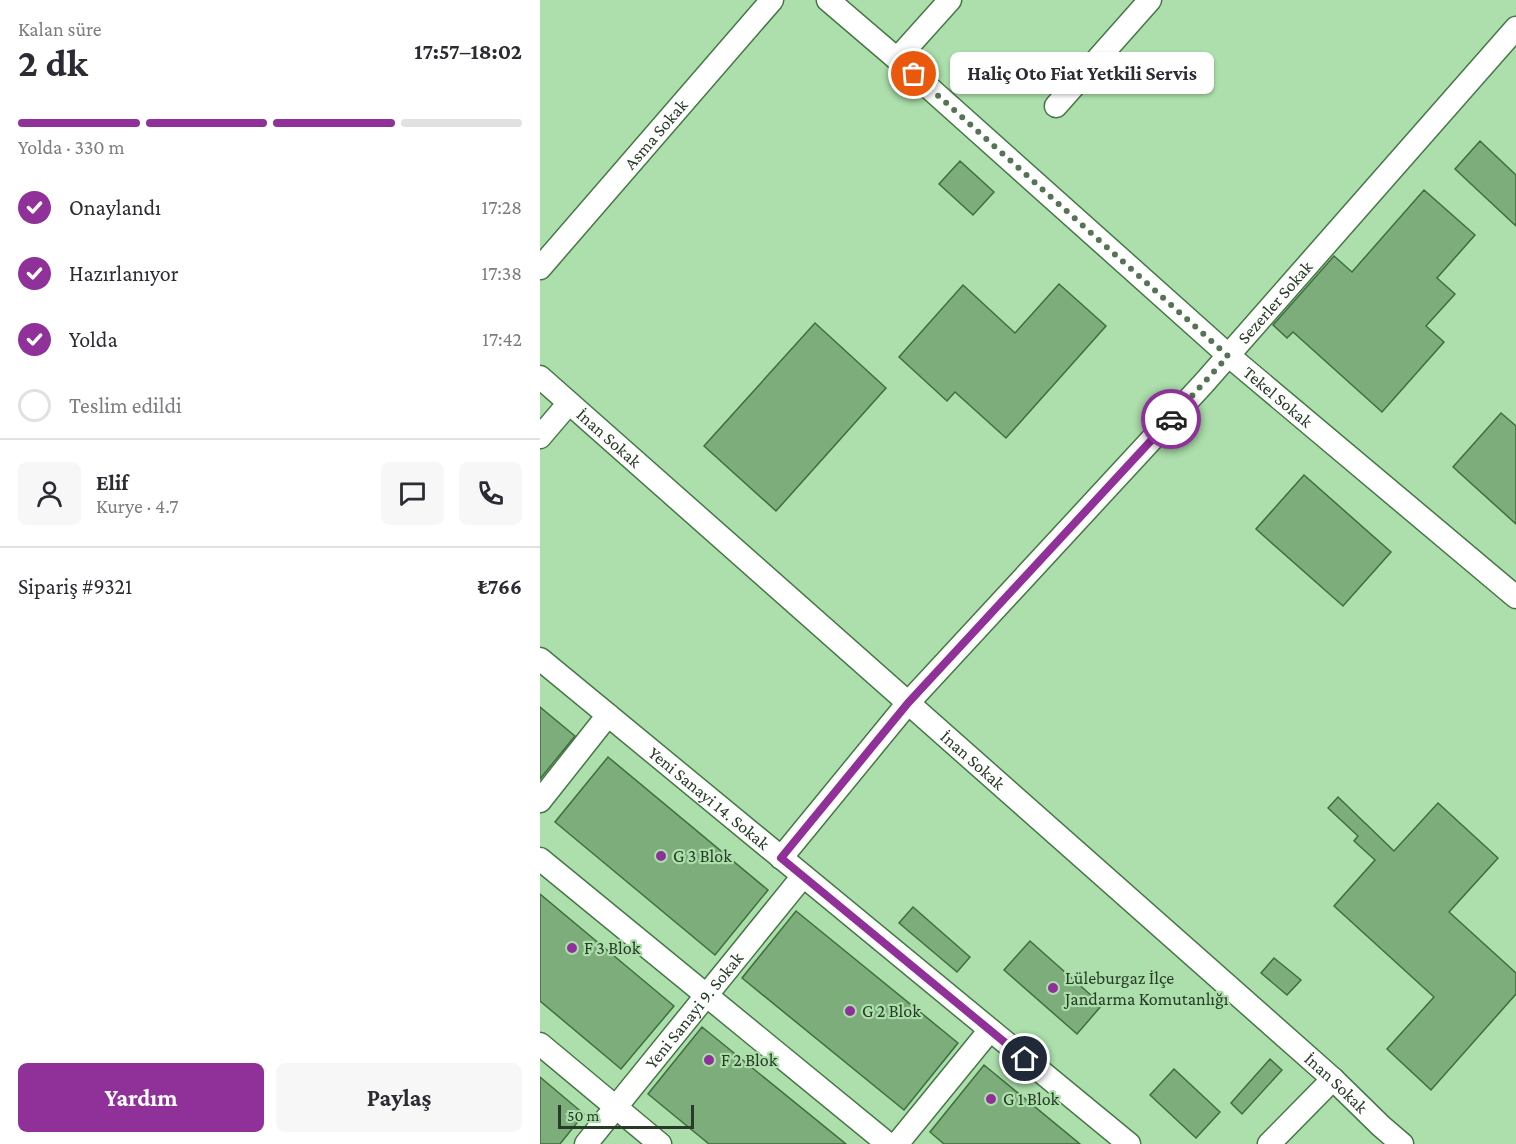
<!DOCTYPE html>
<html lang="tr">
<head>
<meta charset="utf-8">
<style>
  body { margin:0; font-family:"Crimson Pro",serif; background:#f7f7f7; color:#2b2b33; height:100vh; display:flex; flex-direction:column; font-size:22px; white-space:nowrap }
  * { box-sizing:border-box; margin:0 }
  p { font-size:20px; color:#7c7c81 }
  .icon { flex:none; width:33px; height:33px; fill:none; stroke:currentColor; stroke-width:2; stroke-linecap:round; stroke-linejoin:round }
  .map { position:relative; flex:1; overflow:hidden }
  .drawer { display:flex; flex-direction:column; background:#fff; width:540px }
  .drawer>* { flex:none }
  .scale { position:absolute; left:18px; bottom:15px; width:136px; box-sizing:border-box; padding-left:6px; border:3px solid #273b27; border-top:0; font-size:16px; line-height:21px; white-space:nowrap; color:#273b27; -webkit-text-stroke:4px #acdfab; paint-order:stroke }
  .pin { position:absolute; display:grid; place-items:center; width:51px; height:51px; color:#fff; margin:-26px; border:3px solid #fff; border-radius:50%; box-shadow:0 2px 6px #0007 }
  .courier { position:absolute; display:grid; place-items:center; width:60px; height:60px; margin:-30px; border:4px solid #903199; border-radius:50%; background:#fff; color:#222; box-shadow:0 2px 8px #0007 }
  .bubble { position:absolute; height:42px; border-radius:9px; background:#fff; box-shadow:0 2px 4px #0004; font-size:20px; font-weight:700; line-height:42px; text-align:center }
  .headline em { font-style:normal; font-weight:700 }
  .headline div { display:flex; flex-direction:column-reverse }
  .headline { display:flex; align-items:center; justify-content:space-between; height:102px; padding:0 18px }
  h1 { font-size:39px; font-weight:700; line-height:45px }
  .bar { display:grid; grid-template-columns:repeat(4,1fr); gap:9px 6px; align-content:center; height:72px; padding:0 18px }
  .bar i { height:8px; border-radius:4px; background:#e1e1e2 }
  .bar .on { background:#903199 }
  .bar p { grid-column:span 4 }
  .line { display:flex; align-items:center; gap:15px; padding:0 18px; border-top:2px solid #e1e1e2 }
  .line div { flex:1 }
  .round { display:grid; place-items:center; flex:none; width:63px; height:63px; border-radius:9px; background:#f7f7f7 }
  ol { padding:0 18px; list-style:none }
  li { display:flex; align-items:center; gap:18px; height:66px }
  li p { margin-inline-start:auto }
  li .icon { padding:6px; border-radius:50%; background:#903199; color:#fff; stroke-width:4 }
  li:last-child { color:#7c7c81 }
  li i { width:33px; height:33px; border:3px solid #e1e1e2; border-radius:50% }
  .action { display:flex; gap:12px; margin-top:auto; padding:12px 18px }
  .action a { flex:1; height:69px; border-radius:9px; background:#903199; color:#fff; font-size:24px; font-weight:700; line-height:69px; text-align:center }
  .action a+a { background:#f7f7f7; color:#2b2b33 }
  main { display:flex; flex:1; min-height:0 }
  .map>svg:first-child { display:block }
</style>
</head>
<body>
<main>
<section class="drawer">
<div class="headline"><div><h1>2 dk</h1><p>Kalan süre</p></div><em>17:57–18:02</em></div>
<div class="bar"><i class="on"></i><i class="on"></i><i class="on"></i><i></i><p>Yolda · 330 m</p></div>
<ol>
<li><svg class="icon" aria-label="check" viewBox="0 0 24 24"><path d="M5 12l5 5 9-10"/></svg>Onaylandı<p>17:28</p></li>
<li><svg class="icon" aria-label="check" viewBox="0 0 24 24"><path d="M5 12l5 5 9-10"/></svg>Hazırlanıyor<p>17:38</p></li>
<li><svg class="icon" aria-label="check" viewBox="0 0 24 24"><path d="M5 12l5 5 9-10"/></svg>Yolda<p>17:42</p></li>
<li><i></i>Teslim edildi</li>
</ol>
<div class="line" style="height:108px"><a class="round"><svg class="icon" aria-label="person" viewBox="0 0 24 24"><circle cx="12" cy="8" r="4"/><path d="M4 21q1-7 8-7t8 7"/></svg></a><div><b>Elif</b><p>Kurye · 4.7</p></div><a class="round"><svg class="icon" aria-label="chat" viewBox="0 0 24 24"><path d="M4 5h16v11H9l-5 4z"/></svg></a><a class="round"><svg class="icon" aria-label="phone" viewBox="0 0 24 24"><path d="M5 4h4l2 5-3 2q2 4 5 5l2-3 5 2v4C11 20 4 13 5 4z"/></svg></a></div>
<div class="line" style="height:78px"><div>Sipariş #9321</div><b>₺766</b></div>
<div class="action"><a>Yardım</a><a>Paylaş</a></div>
</section>
<div class="map">
<svg width="976" height="1144" viewBox="0 0 976 1144">
  <rect width="100%" height="100%" fill="#acdfab"/>
  <!-- building -->
  <path fill="#7cad7b" stroke="#3f6e3f" stroke-width="1.5" d="M 940,141 L 976,175 L 976,226 L 915,169 Z
    M 420,161 L 454,192 L 433,215 L 399,184 Z
    M 884,190 L 935,235 L 897,278 L 915,294 L 886,326 L 904,342 L 842,412 L 753,332 L 747,338 L 733,325 L 794,256 L 812,272 Z
    M 519,284 L 566,326 L 466,438 L 415,392 L 407,401 L 359,357 L 423,285 L 475,333 Z
    M 275,323 L 346,388 L 236,511 L 164,446 Z
    M 961,413 L 976,426 L 976,524 L 913,467 Z
    M 764,475 L 851,552 L 803,606 L 716,529 Z
    M 0,707 L 35,736 L 0,779 Z
    M 68,757 L 228,890 L 175,955 L 15,822 Z
    M 798,797 L 854,851 L 898,803 L 958,858 L 909,912 L 976,973 L 976,994 L 891,1090 L 847,1049 L 894,997 L 794,906 L 835,860 L 814,841 L 818,836 L 788,808 Z
    M 0,894 L 134,1006 L 81,1069 L 0,1001 Z
    M 373,907 L 430,957 L 417,972 L 359,923 Z
    M 256,911 L 418,1043 L 364,1110 L 202,978 Z
    M 490,941 L 562,1005 L 537,1034 L 464,970 Z
    M 734,958 L 761,980 L 747,995 L 721,973 Z
    M 162,1027 L 306,1144 L 169,1144 L 108,1094 Z
    M 730,1059 L 742,1070 L 702,1114 L 691,1103 Z
    M 444,1065 L 540,1144 L 404,1144 L 390,1132 Z
    M 634,1069 L 680,1112 L 656,1138 L 610,1095 Z
    M 0,1077 L 44,1114 L 20,1144 L 0,1144 Z"/>
  <g fill="none" stroke-linecap="round" stroke-linejoin="round">
    <defs>
      <g id="minor">
        <path id="s1" d="M 288,0 L 357,59 L 688,355 L 976,597"/>
        <path d="M 357,59 L 410,0"/>
        <path d="M 516,106 L 610,0"/>
        <path id="s2" d="M 0,268 L 232,0"/>
        <path id="s3" d="M 0,377 L 793,1079 L 841,1126 L 862,1144"/>
        <path d="M 0,437 L 29,403"/>
        <path id="s4" d="M 0,659 L 589,1144"/>
        <path d="M 0,801 L 68,715"/>
        <path id="s5" d="M 241,858 L 368,703 L 664,383 L 976,28"/>
        <path d="M 0,859 L 348,1144"/>
        <path d="M 0,1044 L 120,1144"/>
        <path id="s6" d="M 46,1144 L 263,876"/>
        <path d="M 357,1144 L 450,1030"/>
        <path d="M 729,1144 L 793,1079"/>
      </g>
    </defs>
    <!-- minor casing -->
    <use href="#minor" stroke="#477647" stroke-width="25"/>
    <!-- minor -->
    <use href="#minor" stroke="#fff" stroke-width="22"/>
  </g>
  <g fill="none" stroke-linecap="round" stroke-linejoin="round">
    <!-- done -->
    <path stroke="#567455" stroke-width="6" stroke-dasharray="0 10.8" d="M 374,74 L 688,356 L 631,419"/>
    <!-- route -->
    <path stroke="#903199" stroke-width="8" d="M 485,1059 L 241,858 L 368,703 L 631,419"/>
  </g>
  <!-- markers -->
  <g fill="#903199" stroke="#acdfab" stroke-width="2">
    <circle cx="121" cy="856" r="6"/>
    <circle cx="32" cy="948" r="6"/>
    <circle cx="513" cy="988" r="6"/>
    <circle cx="310" cy="1011" r="6"/>
    <circle cx="169" cy="1060" r="6"/>
    <circle cx="451" cy="1099" r="6"/>
  </g>
  <g text-anchor="middle" dominant-baseline="central" stroke-width="4.5" stroke-linejoin="round" paint-order="stroke">
    <!-- street labels -->
    <g font-size="18" fill="#273b27" stroke="#acdfab">
      <text stroke="none"><textPath href="#s2" startOffset="177">Asma Sokak</textPath></text>
      <text stroke="none"><textPath href="#s5" startOffset="744">Sezerler Sokak</textPath></text>
      <text stroke="none"><textPath href="#s1" startOffset="600">Tekel Sokak</textPath></text>
      <text stroke="none"><textPath href="#s3" startOffset="92">İnan Sokak</textPath></text>
      <text stroke="none"><textPath href="#s3" startOffset="578">İnan Sokak</textPath></text>
      <text stroke="none"><textPath href="#s4" startOffset="219">Yeni Sanayi 14. Sokak</textPath></text>
      <text stroke="none"><textPath href="#s6" startOffset="172">Yeni Sanayi 9. Sokak</textPath></text>
      <text stroke="none"><textPath href="#s3" startOffset="1064">İnan Sokak</textPath></text>
    </g>
    <!-- poi labels -->
    <g font-size="18" fill="#273b27" stroke="#acdfab" text-anchor="start">
      <text x="133" y="856">G 3 Blok</text>
      <text x="44" y="948">F 3 Blok</text>
      <text x="525" y="978">Lüleburgaz İlçe<tspan x="525" dy="21">Jandarma Komutanlığı</tspan></text>
      <text x="322" y="1011">G 2 Blok</text>
      <text x="181" y="1060">F 2 Blok</text>
      <text x="463" y="1099">G 1 Blok</text>
    </g>
  </g>
</svg>
<div class="scale">50 m</div>
<div class="pin" style="left:374px;top:74px;background:#ea580c"><svg class="icon" aria-label="bag" viewBox="0 0 24 24"><path d="M5 8h14l-1 12H6zM9 8a3 3 0 0 1 6 0"/></svg></div>
<div class="pin" style="left:485px;top:1059px;background:#1f2937"><svg class="icon" aria-label="home" viewBox="0 0 24 24"><path d="M3 11l9-7 9 7M6 9v11h12V9"/></svg></div>
<div class="courier" style="left:631px;top:419px"><svg class="icon" aria-label="car" viewBox="0 0 24 24"><path d="M5 17H2v-5l4-1 3-4h7l3 4 3 1v5h-3M9 17h6M6 11h13"/><circle cx="7" cy="17" r="2"/><circle cx="17" cy="17" r="2"/></svg></div>
<div class="bubble" style="left:410px;top:52px;width:264px">Haliç Oto Fiat Yetkili Servis</div>
</div>
</main>
</body>
</html>
